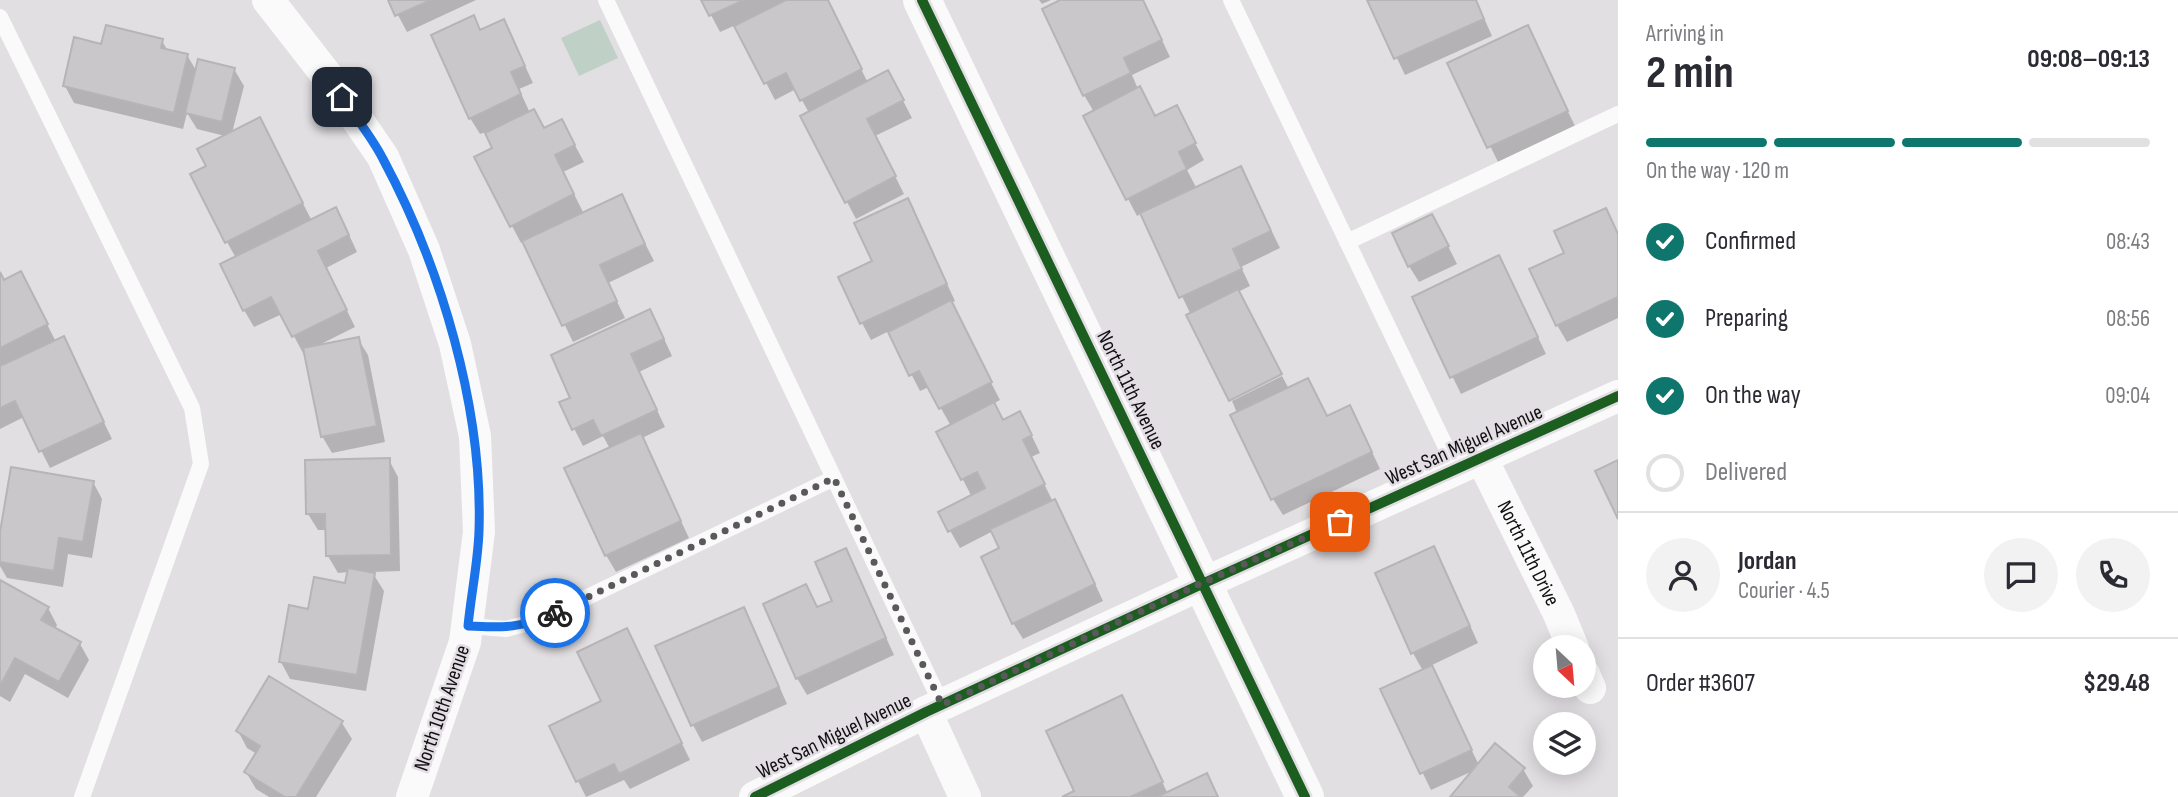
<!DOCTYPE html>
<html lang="en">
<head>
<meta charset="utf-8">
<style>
  body { margin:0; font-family:"Sofia Sans Condensed",sans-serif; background:#f2f2f3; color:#2b2b33; height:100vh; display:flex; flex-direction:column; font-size:26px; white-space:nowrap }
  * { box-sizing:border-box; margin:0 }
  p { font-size:23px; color:#7c7c81 }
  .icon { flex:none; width:38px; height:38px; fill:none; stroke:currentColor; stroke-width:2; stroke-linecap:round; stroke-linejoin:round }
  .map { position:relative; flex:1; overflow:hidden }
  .details { display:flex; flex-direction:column; background:#fff; width:560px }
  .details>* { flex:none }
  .needle { width:46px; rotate:154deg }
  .tools { position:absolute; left:1533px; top:635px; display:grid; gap:14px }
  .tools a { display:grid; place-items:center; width:63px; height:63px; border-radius:50%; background:#fff; box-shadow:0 4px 18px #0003; font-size:35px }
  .pin { position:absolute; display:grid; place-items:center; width:60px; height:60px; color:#fff; margin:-30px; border-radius:14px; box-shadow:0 4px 10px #0006 }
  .courier { position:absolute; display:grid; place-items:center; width:70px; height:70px; margin:-35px; border:5px solid #1a73e8; border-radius:50%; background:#fff; color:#222; box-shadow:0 2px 9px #0007 }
  .overview em { font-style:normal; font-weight:700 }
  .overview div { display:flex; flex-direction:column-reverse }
  .overview { display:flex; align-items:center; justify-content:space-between; height:119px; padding:0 28px }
  h1 { font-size:46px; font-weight:700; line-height:52px }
  .bar { display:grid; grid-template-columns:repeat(4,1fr); gap:10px 7px; align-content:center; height:84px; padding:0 28px }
  .bar i { height:9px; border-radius:5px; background:#e1e1e2 }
  .bar .on { background:#0f766e }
  .bar p { grid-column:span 4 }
  .line { display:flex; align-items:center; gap:18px; padding:0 28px; border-top:2px solid #e1e1e2 }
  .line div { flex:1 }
  .round { display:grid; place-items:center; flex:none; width:74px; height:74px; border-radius:37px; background:#f2f2f3 }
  ol { padding:0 28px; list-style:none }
  li { display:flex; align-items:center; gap:21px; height:77px }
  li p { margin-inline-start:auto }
  li .icon { padding:7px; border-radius:50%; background:#0f766e; color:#fff; stroke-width:4 }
  li:last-child { color:#7c7c81 }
  li i { width:38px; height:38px; border:4px solid #e1e1e2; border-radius:50% }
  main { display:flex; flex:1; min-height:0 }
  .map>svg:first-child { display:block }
</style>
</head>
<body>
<main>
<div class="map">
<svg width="1618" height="797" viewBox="0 0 1618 797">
  <rect width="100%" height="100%" fill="#e2dfe3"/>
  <!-- pitch -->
  <path fill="#bfd1c7" d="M 600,20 L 618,58 L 579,76 L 561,38 Z"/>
  <!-- shadow -->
  <path fill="#0003" d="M 390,0 L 476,0 L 407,32 Z
    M 703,0 L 827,0 L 868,83 L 897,89 L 912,118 L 875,136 L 904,194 L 856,219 L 802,117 L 809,113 L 796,89 L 775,100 L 736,25 L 720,32 Z
    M 1039,0 L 1051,0 L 1042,4 Z
    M 1064,0 L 1143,0 L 1170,57 L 1132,75 L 1138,89 L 1155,118 L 1185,124 L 1204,160 L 1187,170 L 1197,189 L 1241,168 L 1280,248 L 1241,267 L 1250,286 L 1191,315 L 1142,213 L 1137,216 L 1085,116 L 1094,112 L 1084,95 Z
    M 1369,0 L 1476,0 L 1492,36 L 1405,75 Z
    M 473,17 L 481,32 L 504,21 L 533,83 L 519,89 L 530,113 L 544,130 L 571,138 L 584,162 L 563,172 L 584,214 L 621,196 L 654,261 L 608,283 L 625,318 L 573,342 L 524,241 L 521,243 L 512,226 L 494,149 L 486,132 L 480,134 L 470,118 Z
    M 1527,28 L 1576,128 L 1499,164 L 1450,64 Z
    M 162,41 L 168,51 L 187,55 L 197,72 L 234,69 L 244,86 L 232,133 L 268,136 L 312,221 L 345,226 L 357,252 L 326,268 L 355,327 L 319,345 L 358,339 L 368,355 L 385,442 L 332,453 L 322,436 L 306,352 L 303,353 L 282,314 L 254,327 L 244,310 L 236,258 L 227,242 L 225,136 L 197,129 L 187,113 L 183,129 L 74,103 L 65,86 L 103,46 Z
    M 916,217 L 955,301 L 950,303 L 1000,400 L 993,404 L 1003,422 L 1029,430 L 1040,453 L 1031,457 L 1053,502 L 1064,517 L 1103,601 L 1023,639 L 1013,623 L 1001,549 L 993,531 L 960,548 L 940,513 L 972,497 L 938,432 L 951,426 L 929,387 L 920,391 L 889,331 L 871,340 L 862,323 L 874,262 Z
    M 1614,226 L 1618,234 L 1618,318 L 1567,342 L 1557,325 L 1566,253 Z
    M 1441,232 L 1457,264 L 1419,282 L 1409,266 Z
    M 0,274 L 4,282 L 30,290 L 56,342 L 63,338 L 112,439 L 50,468 L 24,417 L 0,429 Z
    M 1508,274 L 1546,354 L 1461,394 L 1414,298 Z
    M 659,328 L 672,356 L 639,372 L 665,427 L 642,438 L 689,538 L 616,572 L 606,555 L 610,449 L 603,436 L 583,446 L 561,403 L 573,398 Z
    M 1282,376 L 1289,389 L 1327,418 L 1359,424 L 1380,469 L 1283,515 L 1273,499 L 1232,401 Z
    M 389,460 L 398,477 L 400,571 L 372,572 L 384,591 L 366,691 L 290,679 L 281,662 L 310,611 L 346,585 L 349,572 L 338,573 L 328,556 L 328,530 L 318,530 L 308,514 Z
    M 93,482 L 102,499 L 92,558 L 68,554 L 63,587 L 7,578 L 0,566 L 0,543 Z
    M 846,550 L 894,655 L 807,695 L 797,678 L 818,609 L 834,602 Z
    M 1443,565 L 1478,643 L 1430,666 L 1479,765 L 1523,769 L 1533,786 L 1523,797 L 1452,797 L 1475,770 L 1431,790 L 1382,689 L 1423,671 L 1413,653 Z
    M 0,582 L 48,608 L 57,625 L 55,629 L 80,644 L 89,660 L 68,698 L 25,674 L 10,702 L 0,696 Z
    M 743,609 L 753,626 L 787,704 L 702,742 L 693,725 Z
    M 627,630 L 690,760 L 630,789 L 624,780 L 586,797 L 551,727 L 604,702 Z
    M 270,679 L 342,723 L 352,739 L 316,797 L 269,797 L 256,789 L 246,772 L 257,754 L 247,748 L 238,731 Z
    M 1121,697 L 1168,794 L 1207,776 L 1219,797 L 1066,797 L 1077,792 Z"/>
  <!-- building -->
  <path fill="#c9c7ca" stroke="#b6b4b6" stroke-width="2" d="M 388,0 L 431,0 L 395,16 Z
    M 701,0 L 744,0 L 709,16 Z
    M 786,0 L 828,0 L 862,69 L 800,101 L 786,73 L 764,84 L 734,26 Z
    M 1060,0 L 1143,0 L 1162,40 L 1124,58 L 1131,73 L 1083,96 L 1042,9 Z
    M 1367,0 L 1476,0 L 1484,19 L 1394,59 Z
    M 474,15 L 480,30 L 504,19 L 525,66 L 511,72 L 521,94 L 469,119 L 431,35 Z
    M 106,25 L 163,39 L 161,48 L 188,54 L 174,113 L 63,86 L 74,37 L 101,44 Z
    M 1528,25 L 1568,111 L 1487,148 L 1447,63 Z
    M 198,59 L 235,68 L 222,122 L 185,113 Z
    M 888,70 L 904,100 L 867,119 L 896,176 L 845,203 L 800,116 Z
    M 1140,86 L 1155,116 L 1177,105 L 1196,143 L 1179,152 L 1187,169 L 1126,200 L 1083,116 Z
    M 534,109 L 544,128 L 562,119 L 575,145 L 555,155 L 574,194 L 510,227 L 474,157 L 492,148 L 485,133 Z
    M 260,117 L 303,203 L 225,243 L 190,174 L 206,166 L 197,149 Z
    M 1241,166 L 1271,231 L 1233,249 L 1242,269 L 1179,298 L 1140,213 Z
    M 622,194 L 645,244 L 600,265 L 617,301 L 562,326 L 522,241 Z
    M 908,198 L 947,284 L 860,324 L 838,277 L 872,261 L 854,223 Z
    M 336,207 L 349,235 L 318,251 L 347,310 L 292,337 L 271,297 L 243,311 L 220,264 Z
    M 1606,208 L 1618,234 L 1618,297 L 1556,326 L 1529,269 L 1564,253 L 1554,231 Z
    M 1432,214 L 1449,246 L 1408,267 L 1392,233 Z
    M 1499,255 L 1538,337 L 1450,378 L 1412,297 Z
    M 21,271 L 48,324 L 0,348 L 0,272 L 4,280 Z
    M 1238,289 L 1282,374 L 1229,401 L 1186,315 Z
    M 951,300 L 992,382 L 939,409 L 919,371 L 909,376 L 888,332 Z
    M 650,309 L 664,339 L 631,354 L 657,410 L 601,436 L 593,420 L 572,430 L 559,402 L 570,398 L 551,355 Z
    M 64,336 L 104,422 L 39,452 L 15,401 L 0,408 L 0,366 Z
    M 359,337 L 377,426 L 321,437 L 303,348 Z
    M 1308,378 L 1327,416 L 1350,405 L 1372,452 L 1271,500 L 1230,415 Z
    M 994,402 L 1003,420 L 1020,411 L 1032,435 L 1023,440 L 1045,484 L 948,532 L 938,512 L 985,488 L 977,472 L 961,480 L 936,432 Z
    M 641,433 L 681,521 L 605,556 L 564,468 Z
    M 390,458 L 391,555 L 326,556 L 325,514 L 306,514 L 305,460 Z
    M 1618,460 L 1618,519 L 1595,471 Z
    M 11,467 L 94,481 L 83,542 L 59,538 L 54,571 L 0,562 L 0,532 Z
    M 1055,499 L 1095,584 L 1012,624 L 981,557 L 999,548 L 990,529 Z
    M 1434,546 L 1470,626 L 1411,654 L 1375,573 Z
    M 846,548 L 886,638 L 796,679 L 763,604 L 806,584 L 817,607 L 832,601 L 815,562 Z
    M 348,568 L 375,573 L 357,675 L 279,662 L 289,605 L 308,609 L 314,577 L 345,583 Z
    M 0,580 L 49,607 L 41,620 L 81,642 L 59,682 L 15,658 L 0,686 Z
    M 744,607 L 779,687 L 691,726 L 655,646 Z
    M 627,628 L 682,743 L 619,774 L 614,764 L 576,782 L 549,726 L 601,701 L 577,652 Z
    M 1432,665 L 1472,750 L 1420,774 L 1380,689 Z
    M 269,676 L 343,721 L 296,797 L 285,797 L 244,772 L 260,746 L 236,731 Z
    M 1122,695 L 1163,782 L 1130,797 L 1062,797 L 1074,791 L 1046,731 Z
    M 1495,743 L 1525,768 L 1509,787 L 1521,797 L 1450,797 Z
    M 1207,773 L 1218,797 L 1157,797 Z"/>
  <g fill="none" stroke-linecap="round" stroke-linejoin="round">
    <!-- service -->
    <path stroke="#fbfafb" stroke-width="16" d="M 606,0 L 942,705
      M 1231,0 L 1457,470
      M 0,17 L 192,408 L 201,464 L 82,797
      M 1347,242 L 1618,114
      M 468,626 L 506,629 L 540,620 L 834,478"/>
    <!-- minor -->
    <g stroke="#fbfafb" stroke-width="32">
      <path d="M 268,0 L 328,77 L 383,157 L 424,250 L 455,344 L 475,436 L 479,532 L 465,642 L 412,797"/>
      <path id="s1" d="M 1482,459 L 1559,614 L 1573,648"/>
      <path d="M 1584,674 L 1590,688"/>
      <path d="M 926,712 L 965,797"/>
      <path d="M 755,797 L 926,712 L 1202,584 L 1618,396"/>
    </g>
    <!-- tertiary -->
    <path stroke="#fbfafb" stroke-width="38" d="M 922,0 L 1305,797"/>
    <defs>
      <path id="cycleway" d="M 922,0 L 1305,797
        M 755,797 L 926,712 L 1202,584 L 1618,396"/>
    </defs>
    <!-- cycleway casing -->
    <use href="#cycleway" stroke="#e3dee4" stroke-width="15"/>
    <!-- cycleway -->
    <use href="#cycleway" stroke="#1b5e20" stroke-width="10"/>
  </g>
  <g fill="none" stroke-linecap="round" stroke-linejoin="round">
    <!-- done -->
    <path stroke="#5a585a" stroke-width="7" stroke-dasharray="0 12.6" d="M 555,613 L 834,478 L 942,705 L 1202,583 L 1340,522"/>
    <!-- route -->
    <path stroke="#1a73e8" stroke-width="9" d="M 342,97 C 355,117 372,137 383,159 C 441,267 483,408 479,531 C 478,562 471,595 468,626 C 503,628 523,628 555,613"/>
  </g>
  <g text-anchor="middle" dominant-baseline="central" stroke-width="5" stroke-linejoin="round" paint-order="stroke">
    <!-- street labels -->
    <g font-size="21" fill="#100f11" stroke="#e3dee4">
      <text transform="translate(1131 390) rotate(64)">North 11th Avenue</text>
      <text transform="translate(1464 445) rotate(-24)">West San Miguel Avenue</text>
      <text stroke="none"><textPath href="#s1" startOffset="105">North 11th Drive</textPath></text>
      <text transform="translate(442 708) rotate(-71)">North 10th Avenue</text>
      <text transform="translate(834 736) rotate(-26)">West San Miguel Avenue</text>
    </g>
  </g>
</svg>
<div class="tools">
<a><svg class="needle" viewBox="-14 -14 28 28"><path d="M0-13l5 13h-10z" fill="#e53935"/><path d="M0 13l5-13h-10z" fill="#7c7c81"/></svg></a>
<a><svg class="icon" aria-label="layers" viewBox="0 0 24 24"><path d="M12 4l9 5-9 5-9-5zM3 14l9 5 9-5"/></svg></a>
</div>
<div class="pin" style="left:1340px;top:522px;background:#ea580c"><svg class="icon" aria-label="bag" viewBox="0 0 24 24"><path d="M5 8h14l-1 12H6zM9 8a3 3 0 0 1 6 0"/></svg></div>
<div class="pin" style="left:342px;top:97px;background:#1f2937"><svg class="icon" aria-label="home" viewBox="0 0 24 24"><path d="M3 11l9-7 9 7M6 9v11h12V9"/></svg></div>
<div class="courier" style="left:555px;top:613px"><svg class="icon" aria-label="bike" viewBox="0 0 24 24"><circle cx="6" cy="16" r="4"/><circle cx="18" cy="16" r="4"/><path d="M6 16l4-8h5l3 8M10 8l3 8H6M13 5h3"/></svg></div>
</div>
<section class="details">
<div class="overview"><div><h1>2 min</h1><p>Arriving in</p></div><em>09:08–09:13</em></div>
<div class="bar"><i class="on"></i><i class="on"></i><i class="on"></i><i></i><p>On the way · 120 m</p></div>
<ol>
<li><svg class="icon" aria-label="check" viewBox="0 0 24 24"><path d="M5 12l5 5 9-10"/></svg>Confirmed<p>08:43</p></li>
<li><svg class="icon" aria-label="check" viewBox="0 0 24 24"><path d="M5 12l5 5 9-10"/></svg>Preparing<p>08:56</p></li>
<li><svg class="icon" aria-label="check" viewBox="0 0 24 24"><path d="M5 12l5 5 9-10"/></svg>On the way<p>09:04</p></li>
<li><i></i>Delivered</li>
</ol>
<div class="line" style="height:126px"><a class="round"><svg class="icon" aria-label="person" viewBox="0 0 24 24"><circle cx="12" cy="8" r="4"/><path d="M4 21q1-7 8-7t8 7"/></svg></a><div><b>Jordan</b><p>Courier · 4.5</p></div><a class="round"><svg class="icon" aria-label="chat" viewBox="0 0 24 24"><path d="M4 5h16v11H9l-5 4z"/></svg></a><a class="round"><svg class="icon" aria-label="phone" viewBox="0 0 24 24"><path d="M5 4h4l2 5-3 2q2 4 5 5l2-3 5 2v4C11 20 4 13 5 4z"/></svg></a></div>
<div class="line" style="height:91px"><div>Order #3607</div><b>$29.48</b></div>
</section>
</main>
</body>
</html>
